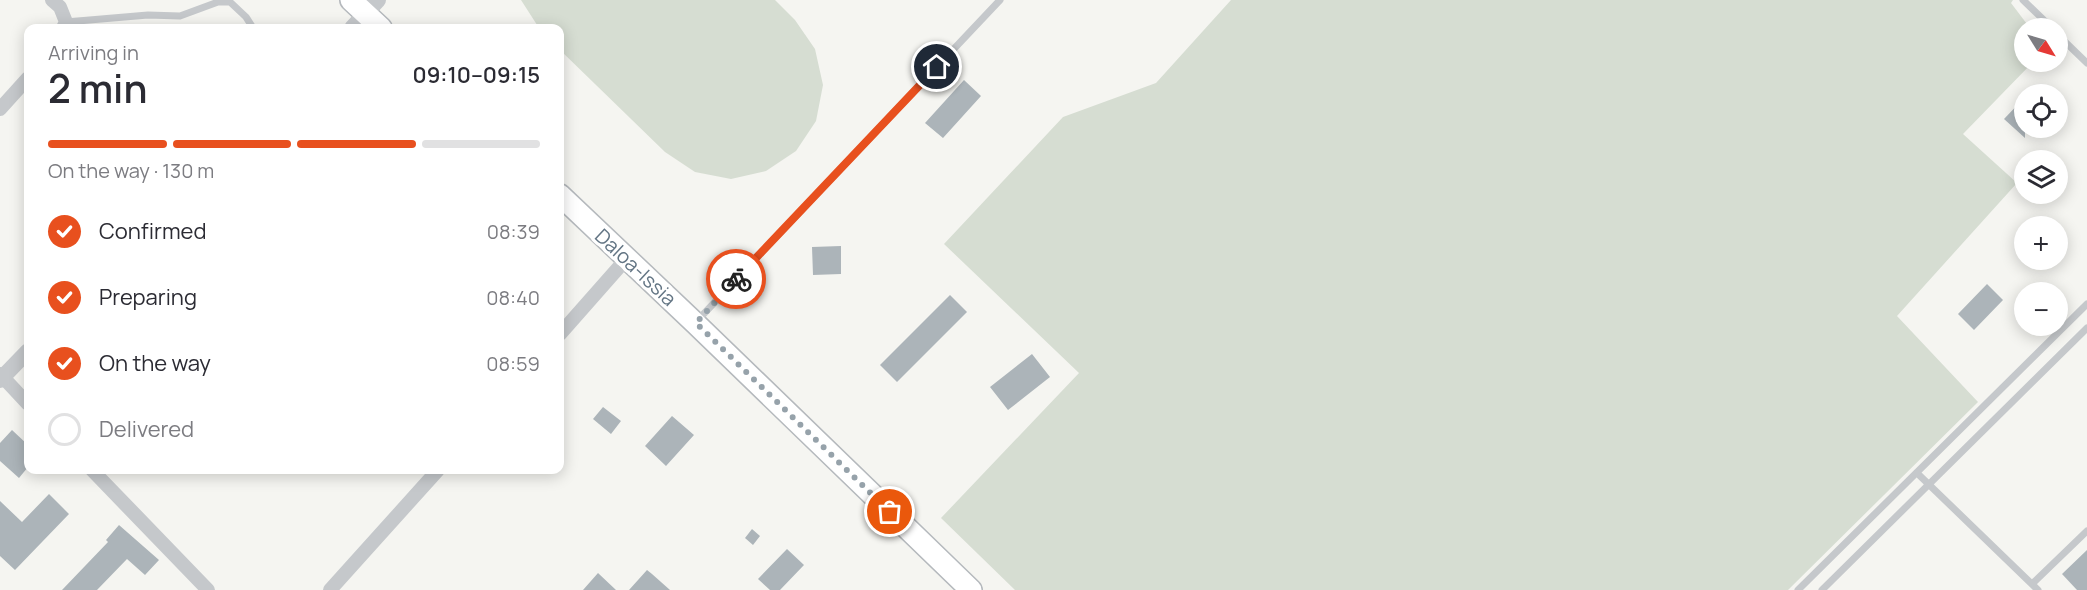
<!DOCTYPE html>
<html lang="en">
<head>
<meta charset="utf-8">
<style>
  body { margin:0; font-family:Manrope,sans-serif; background:#f7f7f7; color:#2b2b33; height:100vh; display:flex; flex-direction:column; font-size:22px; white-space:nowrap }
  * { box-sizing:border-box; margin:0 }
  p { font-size:20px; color:#7c7c81 }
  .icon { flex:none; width:33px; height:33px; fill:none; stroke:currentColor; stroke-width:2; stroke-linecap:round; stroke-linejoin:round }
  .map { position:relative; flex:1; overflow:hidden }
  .side { position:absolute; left:24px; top:24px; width:540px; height:450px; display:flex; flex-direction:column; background:#fff; border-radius:12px; box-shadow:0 3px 15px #0003 }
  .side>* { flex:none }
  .needle { width:39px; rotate:127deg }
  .buttons { position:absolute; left:2014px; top:18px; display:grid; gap:12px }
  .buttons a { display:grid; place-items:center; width:54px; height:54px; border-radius:50%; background:#fff; box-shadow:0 3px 15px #0003; font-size:30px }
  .pin { position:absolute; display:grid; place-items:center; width:51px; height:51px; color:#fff; margin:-26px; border:3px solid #fff; border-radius:50%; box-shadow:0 2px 6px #0007 }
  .courier { position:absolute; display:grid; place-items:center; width:60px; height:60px; margin:-30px; border:4px solid #e8501e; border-radius:50%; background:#fff; color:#222; box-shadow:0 2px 8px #0007 }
  .head em { font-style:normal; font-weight:600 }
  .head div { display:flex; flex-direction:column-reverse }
  .head { display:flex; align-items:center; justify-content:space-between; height:102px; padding:0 24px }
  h1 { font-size:39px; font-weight:600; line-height:45px }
  .bar { display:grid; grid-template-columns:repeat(4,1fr); gap:9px 6px; align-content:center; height:72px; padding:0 24px }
  .bar i { height:8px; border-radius:4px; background:#e1e1e2 }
  .bar .on { background:#e8501e }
  .bar p { grid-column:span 4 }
  ol { padding:0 24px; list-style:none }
  li { display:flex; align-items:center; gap:18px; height:66px }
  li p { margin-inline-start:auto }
  li .icon { padding:6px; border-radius:50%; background:#e8501e; color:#fff; stroke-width:4 }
  li:last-child { color:#7c7c81 }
  li i { width:33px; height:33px; border:3px solid #e1e1e2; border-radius:50% }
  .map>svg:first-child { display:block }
</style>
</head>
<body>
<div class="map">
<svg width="2087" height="590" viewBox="0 0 2087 590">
  <rect width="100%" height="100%" fill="#f5f5f1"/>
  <!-- green -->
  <path fill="#d6ddd2" d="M 521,0 L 775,0 L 795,20 L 815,49 L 823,85 L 816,121 L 796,151 L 766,171 L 731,179 L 695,172 L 665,152 L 560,50 L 560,28 L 539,28 Z
    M 1231,0 L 2013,0 L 2011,3 L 2030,28 L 2025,28 L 2025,62 L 2033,62 L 1963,134 L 2017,183 L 1897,316 L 1978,402 L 1788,590 L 1015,590 L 941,518 L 1079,373 L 944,244 L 1063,117 L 1156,83 Z"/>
  <!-- building -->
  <path fill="#acb4b9" d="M 964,80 L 981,96 L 943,138 L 925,123 Z
    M 2025,97 L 2025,138 L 2004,119 Z
    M 841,246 L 841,274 L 813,275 L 812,247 Z
    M 1987,284 L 2003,300 L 1974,330 L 1958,314 Z
    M 950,295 L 967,312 L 897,382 L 880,365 Z
    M 1032,354 L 1050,377 L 1008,410 L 990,387 Z
    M 603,407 L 621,421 L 611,434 L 593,419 Z
    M 672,416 L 694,435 L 666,466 L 645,446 Z
    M 12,430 L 28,445 L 28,467 L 19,478 L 0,461 L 0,443 Z
    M 49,494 L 69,514 L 15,570 L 0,556 L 0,501 L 22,522 Z
    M 119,525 L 159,560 L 145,575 L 127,559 L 97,590 L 62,590 L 108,542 L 106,540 Z
    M 752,529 L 760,536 L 753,545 L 745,538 Z
    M 787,549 L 804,565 L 780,590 L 770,590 L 758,579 Z
    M 2087,550 L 2087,590 L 2077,590 L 2062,574 Z
    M 647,570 L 652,574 L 670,590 L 629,590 Z
    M 598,573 L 616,590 L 583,590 Z"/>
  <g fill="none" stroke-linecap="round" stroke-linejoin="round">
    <defs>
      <path id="primary" d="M 351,0 L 381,28
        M 560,195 L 695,323 L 971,590"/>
    </defs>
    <!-- primary casing -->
    <use href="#primary" stroke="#b5b9bd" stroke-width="24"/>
    <!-- service -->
    <path stroke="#c5c8cb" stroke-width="7" d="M 2023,0 L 2052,28
      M 66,22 L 148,15 L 180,16 L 218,2 L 230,2 L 246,17 L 253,28
      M 2058,35 L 2087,63
      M 697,321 L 1000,0
      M 1917,473 L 2038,590
      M 2032,584 L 2087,531
      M 1798,590 L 2087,304
      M 1822,590 L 2087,328"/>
    <!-- minor -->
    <path stroke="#c5c8cb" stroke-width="14" d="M 52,0 L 60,7 L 66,22 L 63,28
      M 0,109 L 28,78
      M 560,334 L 627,258
      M 0,374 L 28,404
      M 92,470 L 208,590
      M 330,590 L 438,470"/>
    <!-- tertiary -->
    <path stroke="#c5c8cb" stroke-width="16" d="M 352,28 L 378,0
      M 0,380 L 28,351"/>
    <!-- primary -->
    <use href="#primary" stroke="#fff" stroke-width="21"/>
  </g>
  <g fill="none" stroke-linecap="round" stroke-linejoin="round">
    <!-- done -->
    <path stroke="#96a2aa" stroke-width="6" stroke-dasharray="0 10.8" d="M 736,279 L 696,323 L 890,512"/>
    <!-- route -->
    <path stroke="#e8501e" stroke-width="8" d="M 736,279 L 937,67"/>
  </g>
  <g text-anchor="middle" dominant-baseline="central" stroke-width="6" stroke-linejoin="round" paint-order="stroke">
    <!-- street labels -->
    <g font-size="20" fill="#637584" stroke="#fff">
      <text transform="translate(636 267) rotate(43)">Daloa-Issia</text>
    </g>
  </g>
</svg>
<div class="buttons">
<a><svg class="needle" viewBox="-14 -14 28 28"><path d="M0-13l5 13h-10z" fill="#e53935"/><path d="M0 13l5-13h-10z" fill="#7c7c81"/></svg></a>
<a><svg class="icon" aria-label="locate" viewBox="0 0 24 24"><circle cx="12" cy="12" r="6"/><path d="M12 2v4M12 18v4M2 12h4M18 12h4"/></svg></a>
<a><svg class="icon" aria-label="layers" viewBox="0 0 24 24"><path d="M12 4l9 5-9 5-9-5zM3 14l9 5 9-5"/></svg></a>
<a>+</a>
<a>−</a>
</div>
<div class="pin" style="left:890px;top:512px;background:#ea580c"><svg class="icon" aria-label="bag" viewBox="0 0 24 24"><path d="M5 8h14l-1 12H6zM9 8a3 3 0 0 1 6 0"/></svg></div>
<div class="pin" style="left:937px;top:67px;background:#1f2937"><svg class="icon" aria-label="home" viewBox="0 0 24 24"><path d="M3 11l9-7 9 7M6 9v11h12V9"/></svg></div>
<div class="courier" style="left:736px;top:279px"><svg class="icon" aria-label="bike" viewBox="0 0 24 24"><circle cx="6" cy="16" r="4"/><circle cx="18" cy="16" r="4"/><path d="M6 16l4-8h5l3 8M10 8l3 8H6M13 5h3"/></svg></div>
<section class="side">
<div class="head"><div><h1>2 min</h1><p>Arriving in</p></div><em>09:10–09:15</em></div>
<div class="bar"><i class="on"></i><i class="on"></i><i class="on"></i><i></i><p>On the way · 130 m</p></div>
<ol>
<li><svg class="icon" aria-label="check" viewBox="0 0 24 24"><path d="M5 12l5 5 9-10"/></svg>Confirmed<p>08:39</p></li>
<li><svg class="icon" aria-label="check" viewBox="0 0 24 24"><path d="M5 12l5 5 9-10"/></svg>Preparing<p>08:40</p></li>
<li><svg class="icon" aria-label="check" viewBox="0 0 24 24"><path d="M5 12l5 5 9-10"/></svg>On the way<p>08:59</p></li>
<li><i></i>Delivered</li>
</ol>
</section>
</div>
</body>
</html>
